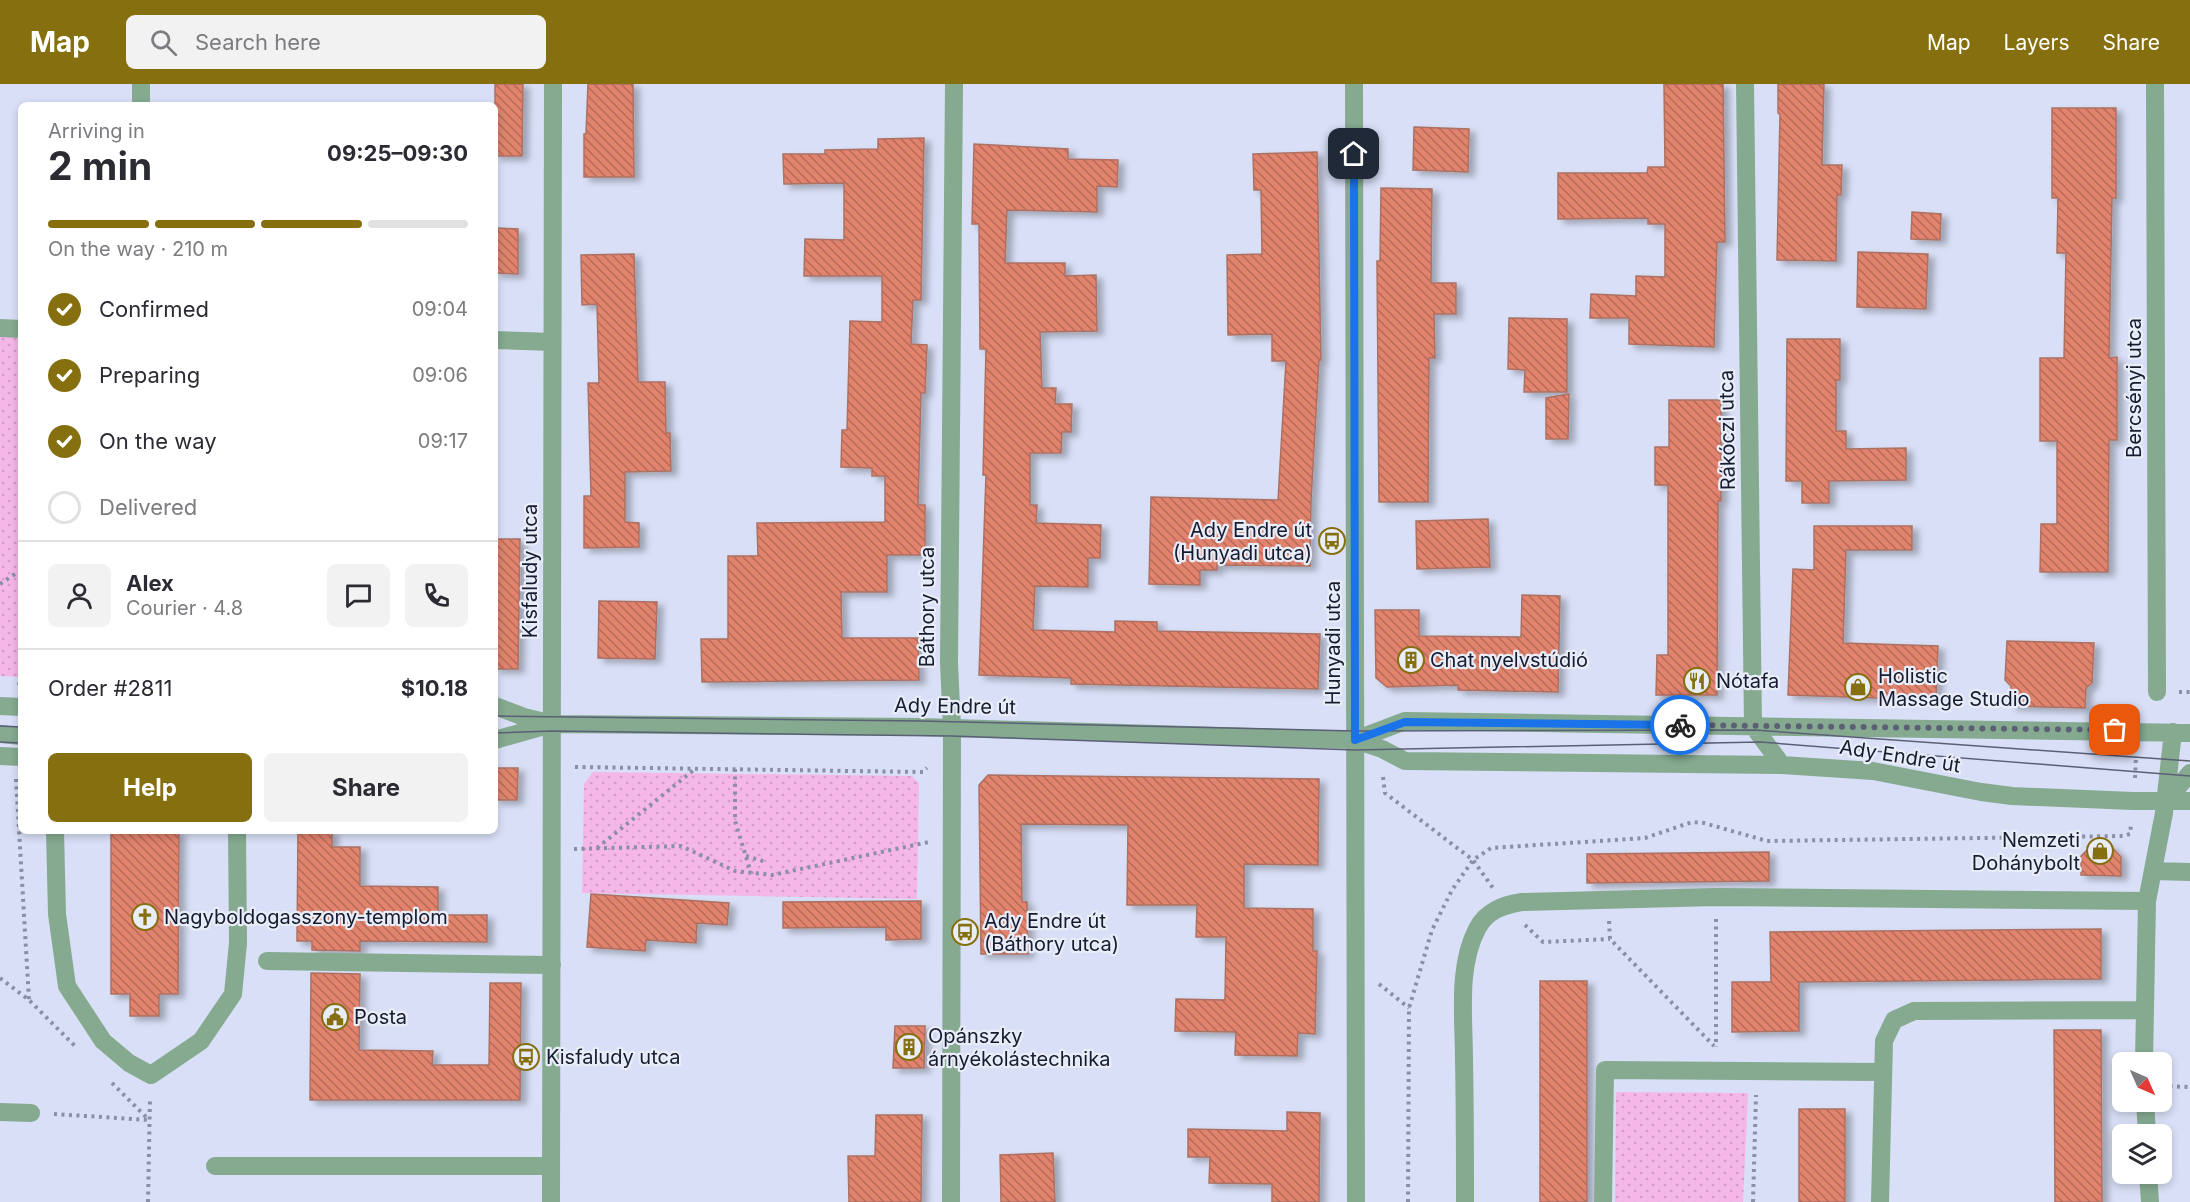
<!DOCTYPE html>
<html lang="en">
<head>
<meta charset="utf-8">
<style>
  body { margin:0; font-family:Inter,sans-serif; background:#f2f2f3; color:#2b2b33; height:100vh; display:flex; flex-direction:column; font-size:22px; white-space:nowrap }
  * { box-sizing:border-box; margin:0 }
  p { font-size:20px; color:#7c7c81 }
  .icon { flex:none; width:33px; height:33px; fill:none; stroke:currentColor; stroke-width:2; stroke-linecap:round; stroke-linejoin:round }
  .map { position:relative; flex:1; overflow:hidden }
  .sheet { position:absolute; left:18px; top:18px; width:480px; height:732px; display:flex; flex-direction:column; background:#fff; border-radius:9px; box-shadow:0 3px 9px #0003 }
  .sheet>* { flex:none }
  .needle { width:39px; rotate:135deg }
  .tools { position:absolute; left:2112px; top:968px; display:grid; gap:12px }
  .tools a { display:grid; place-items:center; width:60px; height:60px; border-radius:9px; background:#fff; box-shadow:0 3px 9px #0003; font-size:30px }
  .pin { position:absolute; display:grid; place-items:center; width:51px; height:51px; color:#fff; margin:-26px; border-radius:12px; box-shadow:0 3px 9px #0006 }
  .courier { position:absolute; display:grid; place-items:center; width:60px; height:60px; margin:-30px; border:4px solid #1a73e8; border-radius:50%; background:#fff; color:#222; box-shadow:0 2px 8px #0007 }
  .head em { font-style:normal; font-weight:700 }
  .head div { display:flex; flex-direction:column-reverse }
  .head { display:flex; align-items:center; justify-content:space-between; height:102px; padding:0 30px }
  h1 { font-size:39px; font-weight:700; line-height:45px }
  .bar { display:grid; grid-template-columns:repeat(4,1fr); gap:9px 6px; align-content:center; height:72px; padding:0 30px }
  .bar i { height:8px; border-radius:4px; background:#e1e1e2 }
  .bar .current { background:#866f0e }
  .bar p { grid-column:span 4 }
  .line { display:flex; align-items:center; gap:15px; padding:0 30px; border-top:2px solid #e1e1e2 }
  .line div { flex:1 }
  .round { display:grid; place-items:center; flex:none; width:63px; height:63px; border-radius:9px; background:#f2f2f3 }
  ol { padding:0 30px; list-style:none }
  li { display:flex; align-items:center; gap:18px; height:66px }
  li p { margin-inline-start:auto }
  li .icon { padding:6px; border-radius:50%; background:#866f0e; color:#fff; stroke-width:4 }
  li:last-child { color:#7c7c81 }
  li i { width:33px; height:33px; border:3px solid #e1e1e2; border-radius:50% }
  .cta { display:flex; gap:12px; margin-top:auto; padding:12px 30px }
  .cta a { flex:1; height:69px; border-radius:9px; background:#866f0e; color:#fff; font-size:24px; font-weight:700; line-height:69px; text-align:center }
  .cta a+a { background:#f2f2f3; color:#2b2b33 }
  header { display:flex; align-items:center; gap:36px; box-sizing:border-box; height:84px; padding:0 30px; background:#866f0e; color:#fff }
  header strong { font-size:28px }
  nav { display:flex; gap:33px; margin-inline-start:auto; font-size:21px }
  .search { width:420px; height:54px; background:#f2f2f3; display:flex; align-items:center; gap:15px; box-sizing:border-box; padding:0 21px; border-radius:9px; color:#7c7c81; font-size:22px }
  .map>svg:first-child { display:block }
</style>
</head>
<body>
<header>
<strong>Map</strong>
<div class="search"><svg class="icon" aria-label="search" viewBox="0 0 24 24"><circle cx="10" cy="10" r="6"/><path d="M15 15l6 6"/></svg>Search here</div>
<nav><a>Map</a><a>Layers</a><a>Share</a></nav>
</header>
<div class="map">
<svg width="2190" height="1118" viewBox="0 0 2190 1118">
  <defs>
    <pattern id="park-dots" width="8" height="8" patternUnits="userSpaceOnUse" patternTransform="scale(1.5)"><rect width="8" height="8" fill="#f5b7e8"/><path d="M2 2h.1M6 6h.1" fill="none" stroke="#d19dc7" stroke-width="1.8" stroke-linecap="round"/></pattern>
    <pattern id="building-back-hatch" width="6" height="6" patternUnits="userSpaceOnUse" patternTransform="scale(1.5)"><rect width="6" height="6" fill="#e2836d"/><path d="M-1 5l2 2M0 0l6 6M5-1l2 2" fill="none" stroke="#b66a5a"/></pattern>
    <filter id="shadow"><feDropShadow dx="6" dy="4" stdDeviation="3" flood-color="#0004"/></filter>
  </defs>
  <rect width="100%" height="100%" fill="#d9dff6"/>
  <!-- park -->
  <path fill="url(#park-dots)" d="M 0,244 L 21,245 L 21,593 L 0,592 Z
    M 593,688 L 912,692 L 919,699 L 917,815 L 582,809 L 584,700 Z
    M 1616,1008 L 1748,1009 L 1743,1118 L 1615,1118 Z"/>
  <!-- building -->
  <path fill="url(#building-back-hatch)" stroke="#ac7163" stroke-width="1.5" filter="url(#shadow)" d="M 495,0 L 523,0 L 522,72 L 495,72 Z
    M 588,0 L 633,0 L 634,93 L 584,93 L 584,50 L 586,50 Z
    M 1664,0 L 1723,0 L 1725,158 L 1717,158 L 1714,263 L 1629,260 L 1629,234 L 1590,234 L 1591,210 L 1636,212 L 1636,192 L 1665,193 L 1665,140 L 1648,140 L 1648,134 L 1558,135 L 1558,89 L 1647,89 L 1648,83 L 1665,83 Z
    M 1778,0 L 1824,0 L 1822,81 L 1842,81 L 1841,111 L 1837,111 L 1836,177 L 1777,176 L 1780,30 L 1778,29 Z
    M 2052,24 L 2116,24 L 2116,114 L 2112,114 L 2109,274 L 2117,273 L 2117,356 L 2109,356 L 2108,488 L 2040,488 L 2041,440 L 2057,440 L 2057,357 L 2040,357 L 2040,274 L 2064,274 L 2066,169 L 2057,169 L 2058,114 L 2052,114 Z
    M 1414,43 L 1469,45 L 1468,88 L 1413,86 Z
    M 924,54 L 921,216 L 913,216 L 911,260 L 927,261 L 925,309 L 921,309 L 918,421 L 925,421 L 925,471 L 887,471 L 887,508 L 841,508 L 842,554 L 918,554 L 919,596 L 702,598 L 701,555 L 728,555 L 728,472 L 758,472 L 757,439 L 885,438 L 885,392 L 872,392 L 872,384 L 841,383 L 842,346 L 847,346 L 850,237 L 882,238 L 882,192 L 804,192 L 805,155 L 844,156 L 844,99 L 784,100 L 783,70 L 825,70 L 825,66 L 878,65 L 878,55 Z
    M 974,60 L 1068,65 L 1068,75 L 1118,76 L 1117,103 L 1097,102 L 1097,128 L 1007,126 L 1005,179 L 1065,179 L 1065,192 L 1096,191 L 1097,247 L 1040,248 L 1042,304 L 1056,304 L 1055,320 L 1072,320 L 1071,348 L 1062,348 L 1061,369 L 1030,369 L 1030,421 L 1037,421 L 1036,439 L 1101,441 L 1100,474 L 1088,474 L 1088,503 L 1035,502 L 1033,546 L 1115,548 L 1115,537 L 1157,538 L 1157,547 L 1320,550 L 1318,605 L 1071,600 L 1071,594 L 979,591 L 986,391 L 983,391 L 986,265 L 980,265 L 979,140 L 972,140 Z
    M 1317,68 L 1321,276 L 1319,276 L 1311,417 L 1310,482 L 1217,481 L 1217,486 L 1200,486 L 1200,501 L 1149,500 L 1151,413 L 1278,416 L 1286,277 L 1272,277 L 1272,250 L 1228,251 L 1227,171 L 1262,170 L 1261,106 L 1254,106 L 1253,70 Z
    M 1381,104 L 1432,105 L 1431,199 L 1456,199 L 1456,230 L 1434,230 L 1435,274 L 1429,274 L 1428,418 L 1379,418 L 1377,177 L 1380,177 Z
    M 1912,128 L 1941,130 L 1940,156 L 1911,155 Z
    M 495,144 L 518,145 L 518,190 L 495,189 Z
    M 1858,168 L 1928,170 L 1926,225 L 1857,223 Z
    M 634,170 L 638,298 L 665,298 L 666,349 L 670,349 L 671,387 L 625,388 L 625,438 L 639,439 L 639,463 L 584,464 L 584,412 L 591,412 L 588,299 L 599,299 L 597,220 L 582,221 L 581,171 Z
    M 1509,234 L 1567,235 L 1567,308 L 1524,308 L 1525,286 L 1508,285 Z
    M 1787,255 L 1840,255 L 1840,296 L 1836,296 L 1836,347 L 1846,347 L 1846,365 L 1906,364 L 1906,396 L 1829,397 L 1829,419 L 1802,419 L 1802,397 L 1786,397 Z
    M 1569,310 L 1568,355 L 1546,355 L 1546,314 Z
    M 1669,316 L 1721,316 L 1721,417 L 1718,417 L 1717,611 L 1656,611 L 1657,571 L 1668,571 L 1668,401 L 1655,401 L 1655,363 L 1669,363 Z
    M 1488,435 L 1490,483 L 1417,485 L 1416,437 Z
    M 1814,442 L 1912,442 L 1912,466 L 1846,466 L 1843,559 L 1938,562 L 1936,616 L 1788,611 L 1793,485 L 1814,486 Z
    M 495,455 L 520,455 L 518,585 L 495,585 Z
    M 1522,511 L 1560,512 L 1558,608 L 1458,606 L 1458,601 L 1387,603 L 1376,594 L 1375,526 L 1419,526 L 1419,552 L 1521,553 Z
    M 599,517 L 657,518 L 655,575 L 598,574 Z
    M 2007,557 L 2094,559 L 2092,599 L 2086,604 L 2085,624 L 2011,622 L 2011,602 L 2005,596 Z
    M 495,684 L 518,684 L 517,716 L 495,716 Z
    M 988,691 L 1319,695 L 1318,781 L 1244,780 L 1244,824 L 1313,825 L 1313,867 L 1317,867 L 1315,950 L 1298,949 L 1297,972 L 1235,971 L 1236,948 L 1175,947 L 1176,915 L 1225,916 L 1226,853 L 1196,853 L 1197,821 L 1127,821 L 1128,741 L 1021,740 L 1022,818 L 1027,818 L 1028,870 L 981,870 L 979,701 Z
    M 111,747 L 179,747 L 178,910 L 159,910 L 159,932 L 130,932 L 130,910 L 111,910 Z
    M 298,747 L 332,747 L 332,763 L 360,763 L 360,802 L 438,803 L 438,831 L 487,831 L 487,858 L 360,857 L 360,867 L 312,866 L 312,857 L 297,857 Z
    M 2110,761 L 2121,773 L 2121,792 L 2081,791 L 2081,772 L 2091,762 Z
    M 1769,768 L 1769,797 L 1587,799 L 1587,770 Z
    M 591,810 L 729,819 L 727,841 L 697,839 L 696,859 L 646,856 L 645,867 L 587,863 Z
    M 921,817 L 921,855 L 886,856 L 886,843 L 783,844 L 783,818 Z
    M 2101,845 L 2101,895 L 1799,898 L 1799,947 L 1732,948 L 1732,898 L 1771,898 L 1770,848 Z
    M 311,889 L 360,890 L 359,966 L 433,967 L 432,981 L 489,981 L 490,899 L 521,899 L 520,1016 L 310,1016 Z
    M 1540,897 L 1587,897 L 1587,1118 L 1540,1118 Z
    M 895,942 L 925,942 L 924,984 L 893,984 Z
    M 2054,946 L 2101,946 L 2102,1118 L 2055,1118 Z
    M 1799,1025 L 1845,1025 L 1845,1118 L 1799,1118 Z
    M 1287,1028 L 1320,1029 L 1319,1118 L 1272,1118 L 1272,1100 L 1209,1099 L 1210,1073 L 1188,1073 L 1188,1045 L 1287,1047 Z
    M 876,1031 L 922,1031 L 921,1118 L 849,1118 L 848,1072 L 875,1072 Z
    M 1053,1069 L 1055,1118 L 1001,1118 L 1000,1071 Z"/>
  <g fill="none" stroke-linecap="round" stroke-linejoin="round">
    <!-- path -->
    <path stroke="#8a8fa5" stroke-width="4" stroke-dasharray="3 4.5" stroke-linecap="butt" d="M 0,500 L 21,486
      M 19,601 L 21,590
      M 2179,608 L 2190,608
      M 575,683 L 923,688 L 927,684
      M 735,685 L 735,737 L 751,789
      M 1383,693 L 1385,709 L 1473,776 L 1493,804
      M 2135,694 L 2136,672
      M 16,695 L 29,916
      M 597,764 L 695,685
      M 574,765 L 681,762 L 735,787 L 772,791 L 929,758
      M 746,772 L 766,778
      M 1716,835 L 1716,963
      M 1609,837 L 1610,855 L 1714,962
      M 1525,841 L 1543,858 L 1610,855
      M 0,894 L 29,916 L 77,964
      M 1379,900 L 1409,924
      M 112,999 L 149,1036
      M 2162,1002 L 2190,1003
      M 54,1030 L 149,1036
      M 148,1118 L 150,1014
      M 1408,1118 L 1409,924 L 1432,846 L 1452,806 L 1473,776 L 1491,764 L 1645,754 L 1692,738 L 1704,739 L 1767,757 L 2123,752 L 2130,750 L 2131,741
      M 1753,1118 L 1756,1011"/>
    <!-- minor -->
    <path stroke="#85aa90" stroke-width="18" d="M 1354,0 L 1356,1118
      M 1745,0 L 1753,642 L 1782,681
      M 2155,0 L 2157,608
      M 141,21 L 141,0
      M 0,244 L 21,245
      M 495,256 L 552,258
      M 0,622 L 21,623
      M 495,622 L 524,633 L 553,640 L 920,643 L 1355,656 L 1382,665 L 1405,677 L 1782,681 L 1873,687 L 1981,708 L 2012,712 L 2133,717 L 2190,717
      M 0,650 L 21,652
      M 495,656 L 551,640
      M 1355,656 L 1405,637 L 2190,649
      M 0,672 L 21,673
      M 2166,717 L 2190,689
      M 55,747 L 57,830 L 67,902 L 103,957 L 129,979 L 151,991 L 201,957 L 233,910 L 238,859 L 237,747
      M 2153,787 L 2190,788
      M 267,877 L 552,881
      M 2144,978 L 2147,817 L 2164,729 L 2173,648
      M 2145,1017 L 2147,1050
      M 0,1028 L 31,1029
      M 215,1082 L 551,1082
      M 2148,1089 L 2150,1118
      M 551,1118 L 553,0
      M 951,1118 L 952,644 L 949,579 L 954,0
      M 1465,1118 C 1465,1071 1465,1023 1464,976 C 1464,934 1457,883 1477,845 C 1486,827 1503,821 1522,818 L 1716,813 L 2147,817
      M 1603,1118 L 1605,986 L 1881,988
      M 1880,1118 L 1884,957 L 1894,936 L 1914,927 L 2144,926"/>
    <!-- tram -->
    <path stroke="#5b6076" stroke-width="1.5" d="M 495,632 L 920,637 L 1355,647 L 1754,646 L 2190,677
      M 0,642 L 21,643
      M 495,649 L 552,647 L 951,652 L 1355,666 L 1760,658 L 2190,692
      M 0,658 L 21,659"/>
  </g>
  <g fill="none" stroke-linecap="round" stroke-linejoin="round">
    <!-- done -->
    <path stroke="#5b6075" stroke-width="6" stroke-dasharray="0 10.8" d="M 1680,641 L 2115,646"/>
    <!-- route -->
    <path stroke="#1a73e8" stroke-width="8" d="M 1354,70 L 1355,656 L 1405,638 L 1680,641"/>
  </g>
  <!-- icons -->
  <defs>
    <symbol id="bus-ring" viewBox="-11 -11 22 22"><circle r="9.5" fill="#e9edf8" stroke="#866f0e" stroke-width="1.5"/><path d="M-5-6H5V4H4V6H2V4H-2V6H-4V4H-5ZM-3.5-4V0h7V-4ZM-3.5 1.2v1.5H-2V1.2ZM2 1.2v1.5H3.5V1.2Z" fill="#866f0e"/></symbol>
    <symbol id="building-ring" viewBox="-11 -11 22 22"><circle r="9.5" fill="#e9edf8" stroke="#866f0e" stroke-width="1.5"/><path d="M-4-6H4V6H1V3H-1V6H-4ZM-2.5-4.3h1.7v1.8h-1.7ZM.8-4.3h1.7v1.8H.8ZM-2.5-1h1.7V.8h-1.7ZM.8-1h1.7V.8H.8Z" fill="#866f0e"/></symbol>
    <symbol id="restaurant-ring" viewBox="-11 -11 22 22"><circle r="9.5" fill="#e9edf8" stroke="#866f0e" stroke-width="1.5"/><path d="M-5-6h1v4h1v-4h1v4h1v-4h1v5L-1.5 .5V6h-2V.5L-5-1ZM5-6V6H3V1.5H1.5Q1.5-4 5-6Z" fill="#866f0e"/></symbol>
    <symbol id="shop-ring" viewBox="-11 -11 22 22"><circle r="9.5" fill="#e9edf8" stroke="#866f0e" stroke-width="1.5"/><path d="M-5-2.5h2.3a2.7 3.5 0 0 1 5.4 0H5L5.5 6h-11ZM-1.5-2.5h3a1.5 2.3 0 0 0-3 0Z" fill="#866f0e"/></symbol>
    <symbol id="church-ring" viewBox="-11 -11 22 22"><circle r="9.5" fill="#e9edf8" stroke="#866f0e" stroke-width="1.5"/><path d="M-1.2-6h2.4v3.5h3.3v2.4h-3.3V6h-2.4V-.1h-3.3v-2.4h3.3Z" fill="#866f0e"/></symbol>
    <symbol id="civic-ring" viewBox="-11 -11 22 22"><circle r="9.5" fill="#e9edf8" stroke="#866f0e" stroke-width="1.5"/><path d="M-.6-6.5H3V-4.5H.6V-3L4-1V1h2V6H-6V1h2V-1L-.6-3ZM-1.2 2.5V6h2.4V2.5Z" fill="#866f0e"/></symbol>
  </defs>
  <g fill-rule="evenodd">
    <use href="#bus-ring" x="1317" y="442" width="30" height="30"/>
    <use href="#building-ring" x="1396" y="561" width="30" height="30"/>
    <use href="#restaurant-ring" x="1682" y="582" width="30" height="30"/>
    <use href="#shop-ring" x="1843" y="588" width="30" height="30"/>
    <use href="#shop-ring" x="2085" y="752" width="30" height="30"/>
    <use href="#church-ring" x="130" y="818" width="30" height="30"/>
    <use href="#bus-ring" x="950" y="833" width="30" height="30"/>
    <use href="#civic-ring" x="320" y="918" width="30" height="30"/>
    <use href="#building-ring" x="894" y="948" width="30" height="30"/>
    <use href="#bus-ring" x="511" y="958" width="30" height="30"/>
  </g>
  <g text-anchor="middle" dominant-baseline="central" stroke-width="4.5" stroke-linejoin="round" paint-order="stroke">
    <!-- street labels -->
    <g font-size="20" fill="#171b30" stroke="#e9edf8">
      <text transform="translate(2134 304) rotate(-90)">Bercsényi utca</text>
      <text transform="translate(1727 346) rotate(-91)">Rákóczi utca</text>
      <text transform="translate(530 487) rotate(-90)">Kisfaludy utca</text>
      <text transform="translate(927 523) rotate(-90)">Báthory utca</text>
      <text transform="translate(1333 559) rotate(-90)">Hunyadi utca</text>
      <text transform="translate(955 622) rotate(1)">Ady Endre út</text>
      <text transform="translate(1900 672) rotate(9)">Ady Endre út</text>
    </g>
    <!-- poi labels -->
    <g font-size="20" fill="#171b30" stroke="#e9edf8" text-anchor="start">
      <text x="1312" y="446" text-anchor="end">Ady Endre út<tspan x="1312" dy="23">(Hunyadi utca)</tspan></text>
      <text x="1430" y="576">Chat nyelvstúdió</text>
      <text x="1878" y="592">Holistic<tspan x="1878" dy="23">Massage Studio</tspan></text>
      <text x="1716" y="597">Nótafa</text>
      <text x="2080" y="756" text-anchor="end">Nemzeti<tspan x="2080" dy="23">Dohánybolt</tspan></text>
      <text x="164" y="833">Nagyboldogasszony-templom</text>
      <text x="984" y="837">Ady Endre út<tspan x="984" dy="23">(Báthory utca)</tspan></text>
      <text x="354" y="933">Posta</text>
      <text x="928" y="952">Opánszky<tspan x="928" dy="23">árnyékolástechnika</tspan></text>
      <text x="546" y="973">Kisfaludy utca</text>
    </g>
  </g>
</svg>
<div class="tools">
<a><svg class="needle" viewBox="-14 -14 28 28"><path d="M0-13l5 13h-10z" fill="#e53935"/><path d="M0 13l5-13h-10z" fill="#7c7c81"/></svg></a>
<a><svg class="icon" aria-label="layers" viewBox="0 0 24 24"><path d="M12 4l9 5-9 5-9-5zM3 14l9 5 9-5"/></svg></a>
</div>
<div class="pin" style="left:2115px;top:646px;background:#ea580c"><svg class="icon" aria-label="bag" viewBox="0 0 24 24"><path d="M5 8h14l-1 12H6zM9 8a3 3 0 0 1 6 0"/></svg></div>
<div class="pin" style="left:1354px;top:70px;background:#1f2937"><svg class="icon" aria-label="home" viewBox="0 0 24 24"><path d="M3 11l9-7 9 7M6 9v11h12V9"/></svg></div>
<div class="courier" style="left:1680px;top:641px"><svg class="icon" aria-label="bike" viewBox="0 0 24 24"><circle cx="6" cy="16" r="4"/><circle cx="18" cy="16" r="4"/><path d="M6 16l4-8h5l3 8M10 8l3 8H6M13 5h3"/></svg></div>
<section class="sheet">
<div class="head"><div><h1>2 min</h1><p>Arriving in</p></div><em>09:25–09:30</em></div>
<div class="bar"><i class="current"></i><i class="current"></i><i class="current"></i><i></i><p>On the way · 210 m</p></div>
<ol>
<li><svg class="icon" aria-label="check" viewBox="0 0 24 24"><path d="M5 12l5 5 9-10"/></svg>Confirmed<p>09:04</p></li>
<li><svg class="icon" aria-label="check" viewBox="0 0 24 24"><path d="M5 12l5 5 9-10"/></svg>Preparing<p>09:06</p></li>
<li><svg class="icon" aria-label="check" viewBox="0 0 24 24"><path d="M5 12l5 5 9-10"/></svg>On the way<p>09:17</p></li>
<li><i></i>Delivered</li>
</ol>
<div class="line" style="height:108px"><a class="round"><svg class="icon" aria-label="person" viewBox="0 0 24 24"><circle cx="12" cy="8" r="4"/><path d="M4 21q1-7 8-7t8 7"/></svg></a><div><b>Alex</b><p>Courier · 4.8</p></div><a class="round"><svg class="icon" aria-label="chat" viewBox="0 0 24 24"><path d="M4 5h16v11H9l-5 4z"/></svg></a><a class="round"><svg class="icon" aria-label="phone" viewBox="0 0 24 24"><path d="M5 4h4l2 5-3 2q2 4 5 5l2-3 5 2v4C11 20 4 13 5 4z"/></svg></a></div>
<div class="line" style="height:78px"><div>Order #2811</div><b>$10.18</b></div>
<div class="cta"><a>Help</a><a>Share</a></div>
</section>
</div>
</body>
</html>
